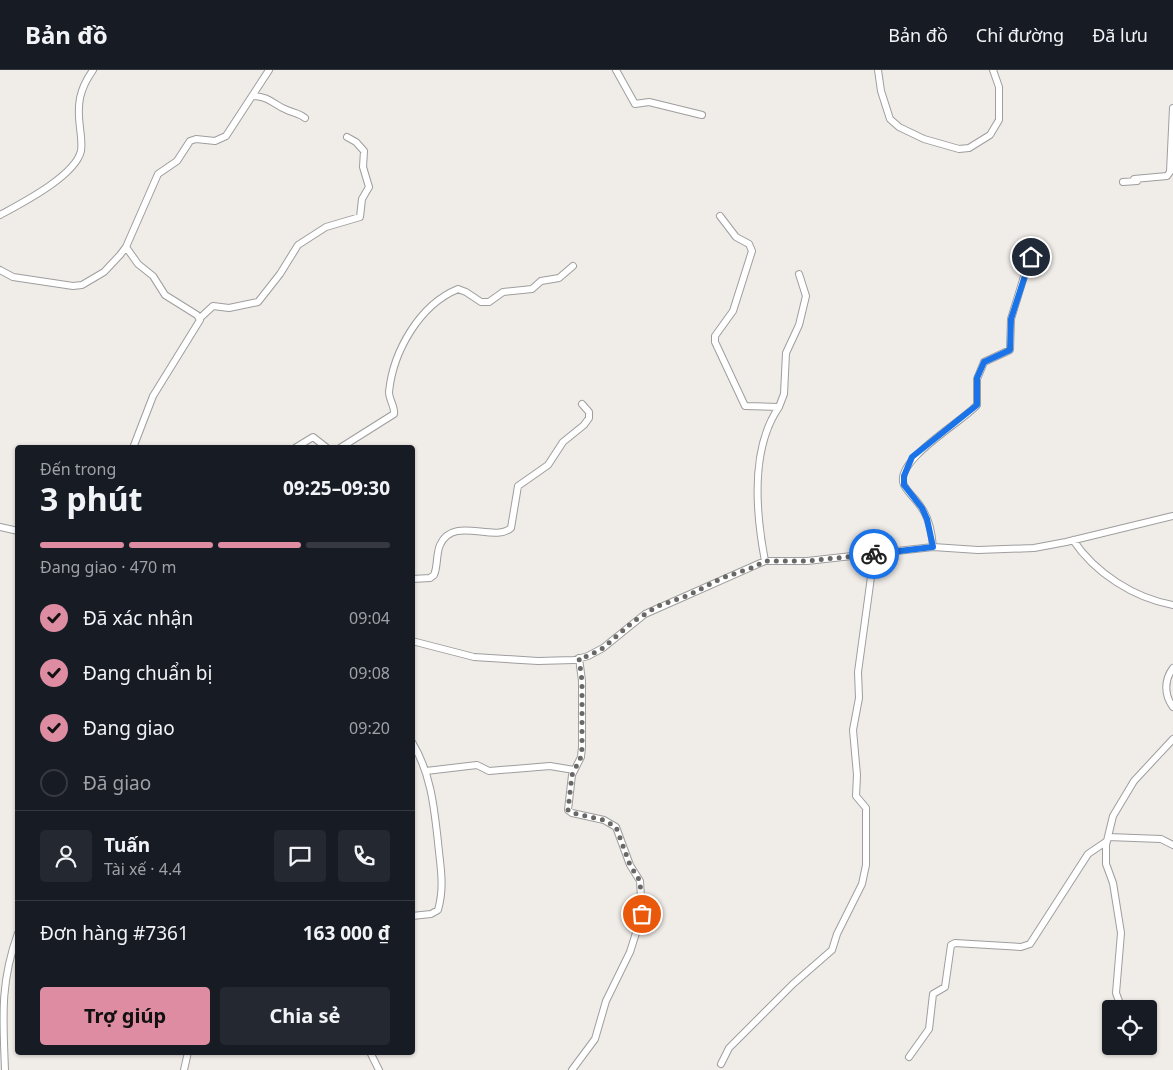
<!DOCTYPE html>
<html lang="vi">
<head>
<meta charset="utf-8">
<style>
  body { margin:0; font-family:"Noto Sans",sans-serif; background:#242831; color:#f1f3f6; height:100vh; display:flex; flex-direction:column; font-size:19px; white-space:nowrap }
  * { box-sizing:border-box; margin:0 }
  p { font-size:16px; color:#9ea1a6 }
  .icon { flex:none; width:28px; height:28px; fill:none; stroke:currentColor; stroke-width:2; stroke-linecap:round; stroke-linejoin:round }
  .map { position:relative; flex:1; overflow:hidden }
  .details { position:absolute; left:15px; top:375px; width:400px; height:610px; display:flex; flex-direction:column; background:#171b24; border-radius:5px; box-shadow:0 1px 4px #0004 }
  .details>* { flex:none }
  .controls { position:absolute; left:1102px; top:930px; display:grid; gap:10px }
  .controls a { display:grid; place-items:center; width:55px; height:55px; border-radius:5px; background:#171b24; box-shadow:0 1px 4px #0004; font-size:25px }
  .pin { position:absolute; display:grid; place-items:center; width:42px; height:42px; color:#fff; margin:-21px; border:2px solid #fff; border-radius:50%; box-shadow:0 1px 5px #0007 }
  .courier { position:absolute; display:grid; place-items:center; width:50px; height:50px; margin:-25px; border:4px solid #1a73e8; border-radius:50%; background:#fff; color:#222; box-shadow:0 1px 6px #0007 }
  .headline em { font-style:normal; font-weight:700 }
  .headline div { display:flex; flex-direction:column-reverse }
  .headline { display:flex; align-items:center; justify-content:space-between; height:85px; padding:0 25px }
  h1 { font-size:32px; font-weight:700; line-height:38px }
  .bar { display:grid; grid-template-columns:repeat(4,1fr); gap:8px 5px; align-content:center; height:60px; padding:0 25px }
  .bar i { height:6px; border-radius:4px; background:#363941 }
  .bar .on { background:#dd8ca1 }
  .bar p { grid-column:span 4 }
  .line { display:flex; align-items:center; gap:12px; padding:0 25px; border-top:1px solid #363941 }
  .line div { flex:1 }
  .round { display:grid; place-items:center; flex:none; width:52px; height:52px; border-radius:5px; background:#242831 }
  ol { padding:0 25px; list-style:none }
  li { display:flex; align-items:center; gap:15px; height:55px }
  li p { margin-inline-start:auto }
  li .icon { padding:5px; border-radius:50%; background:#dd8ca1; color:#111; stroke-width:4 }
  li:last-child { color:#9ea1a6 }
  li i { width:28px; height:28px; border:2px solid #363941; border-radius:50% }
  .cta { display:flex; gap:10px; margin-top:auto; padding:10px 25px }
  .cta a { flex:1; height:58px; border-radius:5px; background:#dd8ca1; color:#111; font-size:20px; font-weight:700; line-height:58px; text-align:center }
  .cta a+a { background:#242831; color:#f1f3f6 }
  header { display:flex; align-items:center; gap:30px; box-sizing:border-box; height:70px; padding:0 25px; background:#171b24; border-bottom:1px solid #363941 }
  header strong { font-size:24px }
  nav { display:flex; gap:28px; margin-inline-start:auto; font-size:18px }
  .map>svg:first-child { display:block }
</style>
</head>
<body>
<header>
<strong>Bản đồ</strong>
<nav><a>Bản đồ</a><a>Chỉ đường</a><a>Đã lưu</a></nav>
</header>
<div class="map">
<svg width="1173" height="1000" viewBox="0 0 1173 1000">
  <rect width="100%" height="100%" fill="#f0ece8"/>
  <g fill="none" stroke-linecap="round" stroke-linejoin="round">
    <defs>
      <path id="street" d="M 616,0 L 635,34 L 649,32 L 702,45
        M 878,0 L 881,21 L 890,49 L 899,57 L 924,69 L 959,79 L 969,78 L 990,65 L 999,50 L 999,17 L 993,0
        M 253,26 C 271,27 272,34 287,40 C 294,43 299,43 305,48
        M 1123,112 L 1137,111 L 1134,109 L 1167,106 L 1170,102 L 1173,38
        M 0,145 C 22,133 75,106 81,81 C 82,74 81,65 80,58 C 77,34 79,20 93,0
        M 720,146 L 736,167 L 749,174 L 752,181 L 733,241 L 715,266 L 715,272 L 745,336 L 779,337 C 750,379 756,444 765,491
        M 126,177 L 138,194 L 153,206 L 165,225 L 197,245 L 200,250 L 153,326 L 133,378
        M 0,200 L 13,207 L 73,216 L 82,215 L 104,202 L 120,185 L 126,177 L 158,104 L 177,91 L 190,71 L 196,69 L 215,71 L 226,66 L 269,0
        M 200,248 L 213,236 L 229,238 L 258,232 L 280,204 L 298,175 L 326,157 L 360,147 L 362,129 L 369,117 L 363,97 L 364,81 L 356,72 L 347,67
        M 779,337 L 784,324 L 786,283 L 799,255 L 806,226 L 799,204
        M 295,378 L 313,367 L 327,378
        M 340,378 L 394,344 C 395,336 389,330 389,322 C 393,282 419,235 458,219 L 466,222 L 481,232 L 489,232 L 503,222 L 532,219 L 541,211 L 559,208 L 573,196
        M 0,457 L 18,461
        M 1073,470 C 1095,503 1134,528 1173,535
        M 933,477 C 932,464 929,448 921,437 C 916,429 908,423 904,415 C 893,391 962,352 977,335 L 977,309 L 984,292 L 1010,280 L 1011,249 L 1033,177
        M 412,509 L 430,508 L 434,505 C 438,496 436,484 440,475 C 453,445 494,473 511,458 L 518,416 L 548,395 L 563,372 L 584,355 L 589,348 L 589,342 L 582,334
        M 412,571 L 474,587 L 538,591 L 574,590 L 588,586 L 603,578 L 645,544 L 765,491 L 807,491 L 933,477 L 978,480 L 1034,478 L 1066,472 L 1173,446
        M 1173,598 C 1164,610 1164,625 1173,637
        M 412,672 C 431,704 434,736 438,772 C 440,795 445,816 438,840 L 431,844 L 412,846
        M 426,701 L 477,695 L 489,701 L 550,696 L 574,700
        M 1108,767 L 1161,769 L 1173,775
        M 1122,939 L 1116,923 L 1121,863 L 1113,813 L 1106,794 L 1106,775 L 1113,746 L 1134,711 L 1173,669
        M 370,982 L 379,1000
        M 909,987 L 929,959 L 933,924 L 945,917 L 951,875 L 955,873 L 1021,877 L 1030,874 L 1088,784 L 1107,771
        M 721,994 L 729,978 L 793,914 L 832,880 L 837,864 L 862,814 L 866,795 L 866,738 L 856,726 L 857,705 L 853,660 L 859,628 L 858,602 L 871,507 L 870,484
        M 5,1000 C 3,947 0,913 18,863
        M 184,1000 L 188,982
        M 572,1000 L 595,969 L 606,931 L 630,882 L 642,844 L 640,811 L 630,795 L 616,757 L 604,750 L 572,743 L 568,740 L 572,705 L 581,687 L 582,677 L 582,611 L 579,588"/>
    </defs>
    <!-- street casing -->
    <use href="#street" stroke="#9e9e9e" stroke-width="8"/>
    <!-- street -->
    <use href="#street" stroke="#fff" stroke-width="6"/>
  </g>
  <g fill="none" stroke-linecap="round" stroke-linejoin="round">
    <!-- done -->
    <path stroke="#696867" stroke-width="5" stroke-dasharray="0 9" d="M 642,844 L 640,811 L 630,795 L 616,757 L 604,750 L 572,743 L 568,740 L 572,705 L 581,687 L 582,678 L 582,611 L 579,588 L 588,586 L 603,578 L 634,551 L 658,536 L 689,525 L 722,508 L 754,497 L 765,491 L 807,491 L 874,484"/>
    <!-- route -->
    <path stroke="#1a73e8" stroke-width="6" d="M 874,484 L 933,477 L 927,449 L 922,438 L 904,415 L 904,406 L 912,387 L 977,335 L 977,308 L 984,292 L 1010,280 L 1011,249 L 1031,187"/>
  </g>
</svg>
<div class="controls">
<a><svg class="icon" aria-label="locate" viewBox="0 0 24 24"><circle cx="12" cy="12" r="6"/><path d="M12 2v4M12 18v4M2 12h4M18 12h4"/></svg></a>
</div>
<div class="pin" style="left:642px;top:844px;background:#ea580c"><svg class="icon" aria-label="bag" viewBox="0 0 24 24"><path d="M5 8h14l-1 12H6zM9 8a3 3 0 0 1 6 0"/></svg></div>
<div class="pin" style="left:1031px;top:187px;background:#1f2937"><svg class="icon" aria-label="home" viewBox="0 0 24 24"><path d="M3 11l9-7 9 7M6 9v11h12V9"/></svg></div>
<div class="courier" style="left:874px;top:484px"><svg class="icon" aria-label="bike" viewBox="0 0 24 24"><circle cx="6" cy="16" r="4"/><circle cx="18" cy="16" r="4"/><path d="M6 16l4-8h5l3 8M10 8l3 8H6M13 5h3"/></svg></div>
<section class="details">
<div class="headline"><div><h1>3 phút</h1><p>Đến trong</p></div><em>09:25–09:30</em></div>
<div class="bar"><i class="on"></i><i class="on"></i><i class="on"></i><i></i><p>Đang giao · 470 m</p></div>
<ol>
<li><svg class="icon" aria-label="check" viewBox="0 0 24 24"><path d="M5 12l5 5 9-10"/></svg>Đã xác nhận<p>09:04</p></li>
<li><svg class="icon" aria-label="check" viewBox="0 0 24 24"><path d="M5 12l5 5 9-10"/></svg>Đang chuẩn bị<p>09:08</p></li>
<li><svg class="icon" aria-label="check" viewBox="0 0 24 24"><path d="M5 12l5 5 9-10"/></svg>Đang giao<p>09:20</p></li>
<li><i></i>Đã giao</li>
</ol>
<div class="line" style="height:90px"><a class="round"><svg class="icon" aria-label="person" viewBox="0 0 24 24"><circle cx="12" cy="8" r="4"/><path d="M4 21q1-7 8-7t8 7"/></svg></a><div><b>Tuấn</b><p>Tài xế · 4.4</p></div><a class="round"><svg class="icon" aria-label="chat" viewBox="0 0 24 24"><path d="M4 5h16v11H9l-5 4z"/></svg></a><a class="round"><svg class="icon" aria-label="phone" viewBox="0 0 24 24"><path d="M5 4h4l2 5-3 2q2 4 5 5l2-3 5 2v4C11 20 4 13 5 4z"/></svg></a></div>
<div class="line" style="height:65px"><div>Đơn hàng #7361</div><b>163 000 ₫</b></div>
<div class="cta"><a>Trợ giúp</a><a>Chia sẻ</a></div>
</section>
</div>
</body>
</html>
